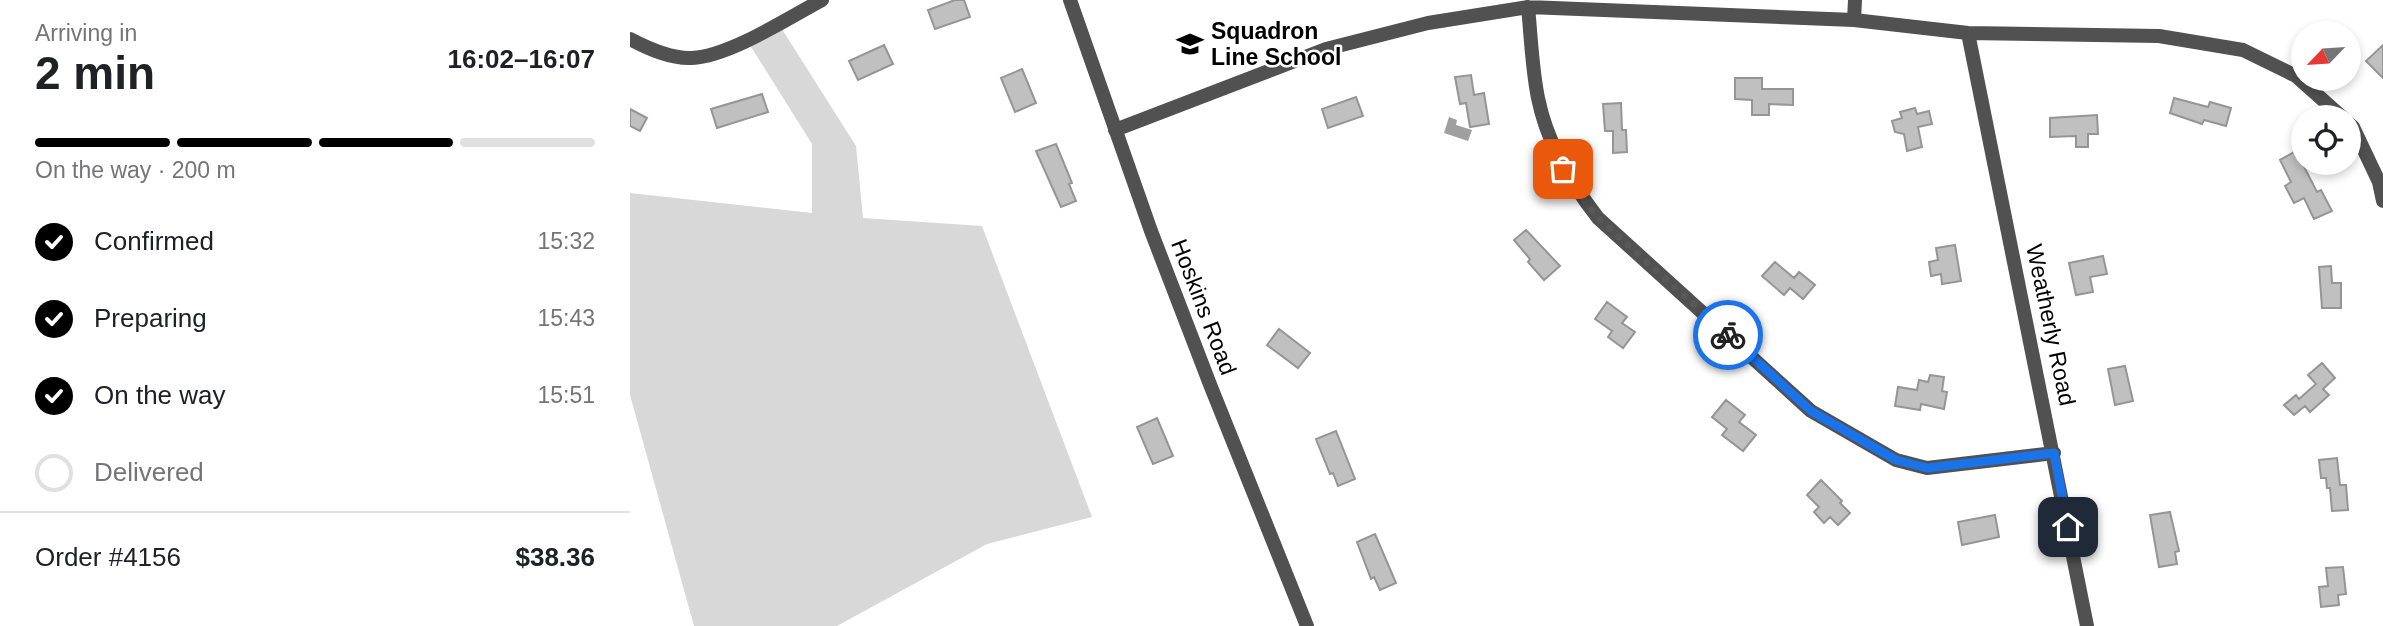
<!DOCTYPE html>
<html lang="en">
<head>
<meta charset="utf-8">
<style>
  body { margin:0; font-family:Arial,sans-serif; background:#f6f6f6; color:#202124; height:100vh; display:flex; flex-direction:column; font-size:26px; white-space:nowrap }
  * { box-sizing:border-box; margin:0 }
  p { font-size:23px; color:#757577 }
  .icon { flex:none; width:38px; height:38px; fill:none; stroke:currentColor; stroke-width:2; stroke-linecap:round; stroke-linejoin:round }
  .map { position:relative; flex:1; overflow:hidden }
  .details { display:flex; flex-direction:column; background:#fff; width:630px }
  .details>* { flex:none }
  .needle { width:46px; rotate:245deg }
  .buttons { position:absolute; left:1661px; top:21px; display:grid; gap:14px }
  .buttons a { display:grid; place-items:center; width:70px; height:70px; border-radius:50%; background:#fff; box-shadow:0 4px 10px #0003; font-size:35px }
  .pin { position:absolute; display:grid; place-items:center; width:60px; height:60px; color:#fff; margin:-30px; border-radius:14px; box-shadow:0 4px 10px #0006 }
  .courier { position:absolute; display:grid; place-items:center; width:70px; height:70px; margin:-35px; border:5px solid #1a73e8; border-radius:50%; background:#fff; color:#222; box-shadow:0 2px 9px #0007 }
  .summary em { font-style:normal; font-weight:800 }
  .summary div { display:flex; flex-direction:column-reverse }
  .summary { display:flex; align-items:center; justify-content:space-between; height:119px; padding:0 35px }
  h1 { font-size:46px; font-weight:800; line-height:52px }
  .bar { display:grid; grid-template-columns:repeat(4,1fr); gap:10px 7px; align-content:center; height:84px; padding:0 35px }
  .bar i { height:9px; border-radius:5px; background:#e0e0e0 }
  .bar .active { background:#000 }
  .bar p { grid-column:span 4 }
  .line { display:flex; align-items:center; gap:18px; padding:0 35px; border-top:2px solid #e0e0e0 }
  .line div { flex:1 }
  ol { padding:0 35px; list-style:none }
  li { display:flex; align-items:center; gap:21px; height:77px }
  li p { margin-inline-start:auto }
  li .icon { padding:7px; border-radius:50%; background:#000; color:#fff; stroke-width:4 }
  li:last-child { color:#757577 }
  li i { width:38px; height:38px; border:4px solid #e0e0e0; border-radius:50% }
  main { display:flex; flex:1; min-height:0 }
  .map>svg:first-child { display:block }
</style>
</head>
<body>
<main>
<section class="details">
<div class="summary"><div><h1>2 min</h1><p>Arriving in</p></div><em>16:02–16:07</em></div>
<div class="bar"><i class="active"></i><i class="active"></i><i class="active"></i><i></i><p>On the way · 200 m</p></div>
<ol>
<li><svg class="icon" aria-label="check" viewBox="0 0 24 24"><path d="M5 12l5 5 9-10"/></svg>Confirmed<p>15:32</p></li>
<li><svg class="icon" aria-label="check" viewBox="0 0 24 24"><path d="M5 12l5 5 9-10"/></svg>Preparing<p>15:43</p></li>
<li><svg class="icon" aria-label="check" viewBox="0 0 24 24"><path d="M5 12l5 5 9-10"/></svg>On the way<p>15:51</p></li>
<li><i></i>Delivered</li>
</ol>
<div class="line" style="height:91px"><div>Order #4156</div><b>$38.36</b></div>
</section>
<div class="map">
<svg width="1753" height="626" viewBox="0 0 1753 626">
  <rect width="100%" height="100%" fill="#fff"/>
  <!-- green -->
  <path fill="#d8d8d8" d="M 150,26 L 226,146 L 233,218 L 352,226 L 462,517 L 357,544 L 207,626 L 64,626 L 0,395 L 0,193 L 182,213 L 182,144 L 118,42 Z"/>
  <!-- water -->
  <path fill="#9f9f9f" d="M 819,117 L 827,120 L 826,125 L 842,130 L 838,141 L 814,133 Z"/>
  <!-- building -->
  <path fill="#c0c0c0" stroke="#959595" stroke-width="2" d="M 325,0 L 334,0 L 340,17 L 305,29 L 298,10 Z
    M 254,45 L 263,64 L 228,80 L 219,61 Z
    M 1753,45 L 1753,78 L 1736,61 Z
    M 392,69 L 406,103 L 385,112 L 371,78 Z
    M 841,75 L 844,95 L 854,93 L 859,124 L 840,127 L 836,103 L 830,104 L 825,77 Z
    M 1105,78 L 1132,78 L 1132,89 L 1163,89 L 1163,105 L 1139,104 L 1139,115 L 1122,115 L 1122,100 L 1105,99 Z
    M 132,94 L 138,112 L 87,128 L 81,109 Z
    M 726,97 L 733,116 L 698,128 L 692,109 Z
    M 1544,98 L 1578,107 L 1580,102 L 1601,108 L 1596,126 L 1574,120 L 1572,124 L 1540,113 Z
    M 991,103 L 992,130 L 996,130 L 997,152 L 983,153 L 983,131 L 975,131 L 973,104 Z
    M 1285,108 L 1287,114 L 1299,111 L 1302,124 L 1288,127 L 1292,147 L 1277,151 L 1274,134 L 1265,132 L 1262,121 L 1272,118 L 1270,112 Z
    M 0,109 L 17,118 L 10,131 L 0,126 Z
    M 1467,115 L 1468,134 L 1458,134 L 1458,147 L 1446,147 L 1446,136 L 1420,137 L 1420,118 Z
    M 426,144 L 442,183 L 439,184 L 446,201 L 431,207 L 406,151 Z
    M 1666,151 L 1687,192 L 1691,190 L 1702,211 L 1684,219 L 1674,198 L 1664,203 L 1655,186 L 1661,182 L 1650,160 Z
    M 896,230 L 930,266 L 914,280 L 898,262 L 900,259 L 884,240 Z
    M 1325,245 L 1331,281 L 1312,284 L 1311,274 L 1301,276 L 1299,262 L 1308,260 L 1306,248 Z
    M 1473,256 L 1477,274 L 1460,277 L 1463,292 L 1446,295 L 1439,263 Z
    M 1145,262 L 1164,278 L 1169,272 L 1185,285 L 1173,299 L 1160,288 L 1154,295 L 1132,276 Z
    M 1701,266 L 1702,283 L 1711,283 L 1711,308 L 1692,308 L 1689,267 Z
    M 977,302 L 997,317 L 992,323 L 1005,332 L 993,348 L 978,337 L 982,331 L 965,319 Z
    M 649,329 L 680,353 L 668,368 L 637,345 Z
    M 1692,363 L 1705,378 L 1693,389 L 1699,395 L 1680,412 L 1675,406 L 1664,415 L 1654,405 L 1666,395 L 1669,399 L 1686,384 L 1678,375 Z
    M 1495,366 L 1503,401 L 1485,405 L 1478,369 Z
    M 1300,375 L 1314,377 L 1312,391 L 1317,392 L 1314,409 L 1291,404 L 1290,410 L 1265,406 L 1268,387 L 1287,390 L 1289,380 L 1298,382 Z
    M 1096,400 L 1115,415 L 1109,422 L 1126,435 L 1113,451 L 1092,435 L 1097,429 L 1082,417 Z
    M 527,418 L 543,456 L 523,464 L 507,427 Z
    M 706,431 L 725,479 L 708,486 L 703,473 L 700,474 L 686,439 Z
    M 1707,458 L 1710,485 L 1716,485 L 1718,510 L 1702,511 L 1700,488 L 1697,488 L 1696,478 L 1691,478 L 1689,460 Z
    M 1191,480 L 1212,501 L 1210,503 L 1220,513 L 1208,525 L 1200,517 L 1194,523 L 1184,512 L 1189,507 L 1177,495 Z
    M 1540,512 L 1549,551 L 1545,552 L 1547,564 L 1529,567 L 1520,515 Z
    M 1365,515 L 1369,537 L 1332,545 L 1328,522 Z
    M 745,534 L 766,583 L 750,590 L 744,577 L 741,579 L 727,542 Z
    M 1713,567 L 1716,594 L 1708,595 L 1709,605 L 1691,607 L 1689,587 L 1698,586 L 1696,568 Z"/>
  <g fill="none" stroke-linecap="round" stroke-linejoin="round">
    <!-- minor -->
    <path stroke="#515151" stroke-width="14" d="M 898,7 C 901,37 902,69 908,98 C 917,143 940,182 968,218 L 1181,411 L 1266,460 L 1297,468 L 1424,453
      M 1224,20 L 1225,0
      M 1338,33 L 1457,626
      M 0,39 C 19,49 41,59 62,58 C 100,56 158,18 192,0
      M 1718,123 L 1723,127 L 1749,182 L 1753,201
      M 485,130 L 696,49 L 798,23 L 898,7 L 1224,20 L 1338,33 L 1529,36 L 1613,50 L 1666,76 L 1712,117"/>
    <!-- tertiary -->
    <path stroke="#515151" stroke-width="14" d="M 440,0 L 521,231 L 581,387 L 677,626"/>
  </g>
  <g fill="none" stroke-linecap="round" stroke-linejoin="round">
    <!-- done -->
    <path stroke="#595959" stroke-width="7" stroke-dasharray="0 12.6" d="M 933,169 L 949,194 L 968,218 L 1098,335"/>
    <!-- route -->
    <path stroke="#1a73e8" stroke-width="9" d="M 1098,335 L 1181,411 L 1266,460 L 1297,468 L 1424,453 L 1438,527"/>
  </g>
  <!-- icons -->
  <defs>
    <symbol id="school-bare" viewBox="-9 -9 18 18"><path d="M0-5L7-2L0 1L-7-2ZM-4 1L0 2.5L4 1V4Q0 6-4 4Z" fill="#000" stroke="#fff" stroke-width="2.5" paint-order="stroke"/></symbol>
  </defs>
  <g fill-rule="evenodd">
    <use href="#school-bare" x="541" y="25" width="38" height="38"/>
  </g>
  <g text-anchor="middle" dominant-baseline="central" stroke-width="5" stroke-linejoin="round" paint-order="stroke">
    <!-- poi labels -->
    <g font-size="23" font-weight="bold" fill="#000" stroke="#fff" text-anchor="start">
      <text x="581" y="31">Squadron<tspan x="581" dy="26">Line School</tspan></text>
    </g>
    <!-- street labels -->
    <g font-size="23" fill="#000" stroke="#fff">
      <text transform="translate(574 307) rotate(69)">Hoskins Road</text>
      <text transform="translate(1421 325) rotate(78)">Weatherly Road</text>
    </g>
  </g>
</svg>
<div class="buttons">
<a><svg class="needle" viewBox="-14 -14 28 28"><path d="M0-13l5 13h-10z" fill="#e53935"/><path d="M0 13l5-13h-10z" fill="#757577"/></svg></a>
<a><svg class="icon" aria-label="locate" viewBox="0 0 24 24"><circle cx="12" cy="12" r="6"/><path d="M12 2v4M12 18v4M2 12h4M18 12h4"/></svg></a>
</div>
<div class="pin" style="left:933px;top:169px;background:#ea580c"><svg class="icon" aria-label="bag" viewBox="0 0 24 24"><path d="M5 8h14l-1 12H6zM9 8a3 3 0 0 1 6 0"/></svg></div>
<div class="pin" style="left:1438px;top:527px;background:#1f2937"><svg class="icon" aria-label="home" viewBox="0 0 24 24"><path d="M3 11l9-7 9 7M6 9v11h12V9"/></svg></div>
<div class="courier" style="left:1098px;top:335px"><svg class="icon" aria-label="bike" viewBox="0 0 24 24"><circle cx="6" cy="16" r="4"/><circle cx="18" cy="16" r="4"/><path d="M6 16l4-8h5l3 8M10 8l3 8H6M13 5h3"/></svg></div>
</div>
</main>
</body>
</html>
